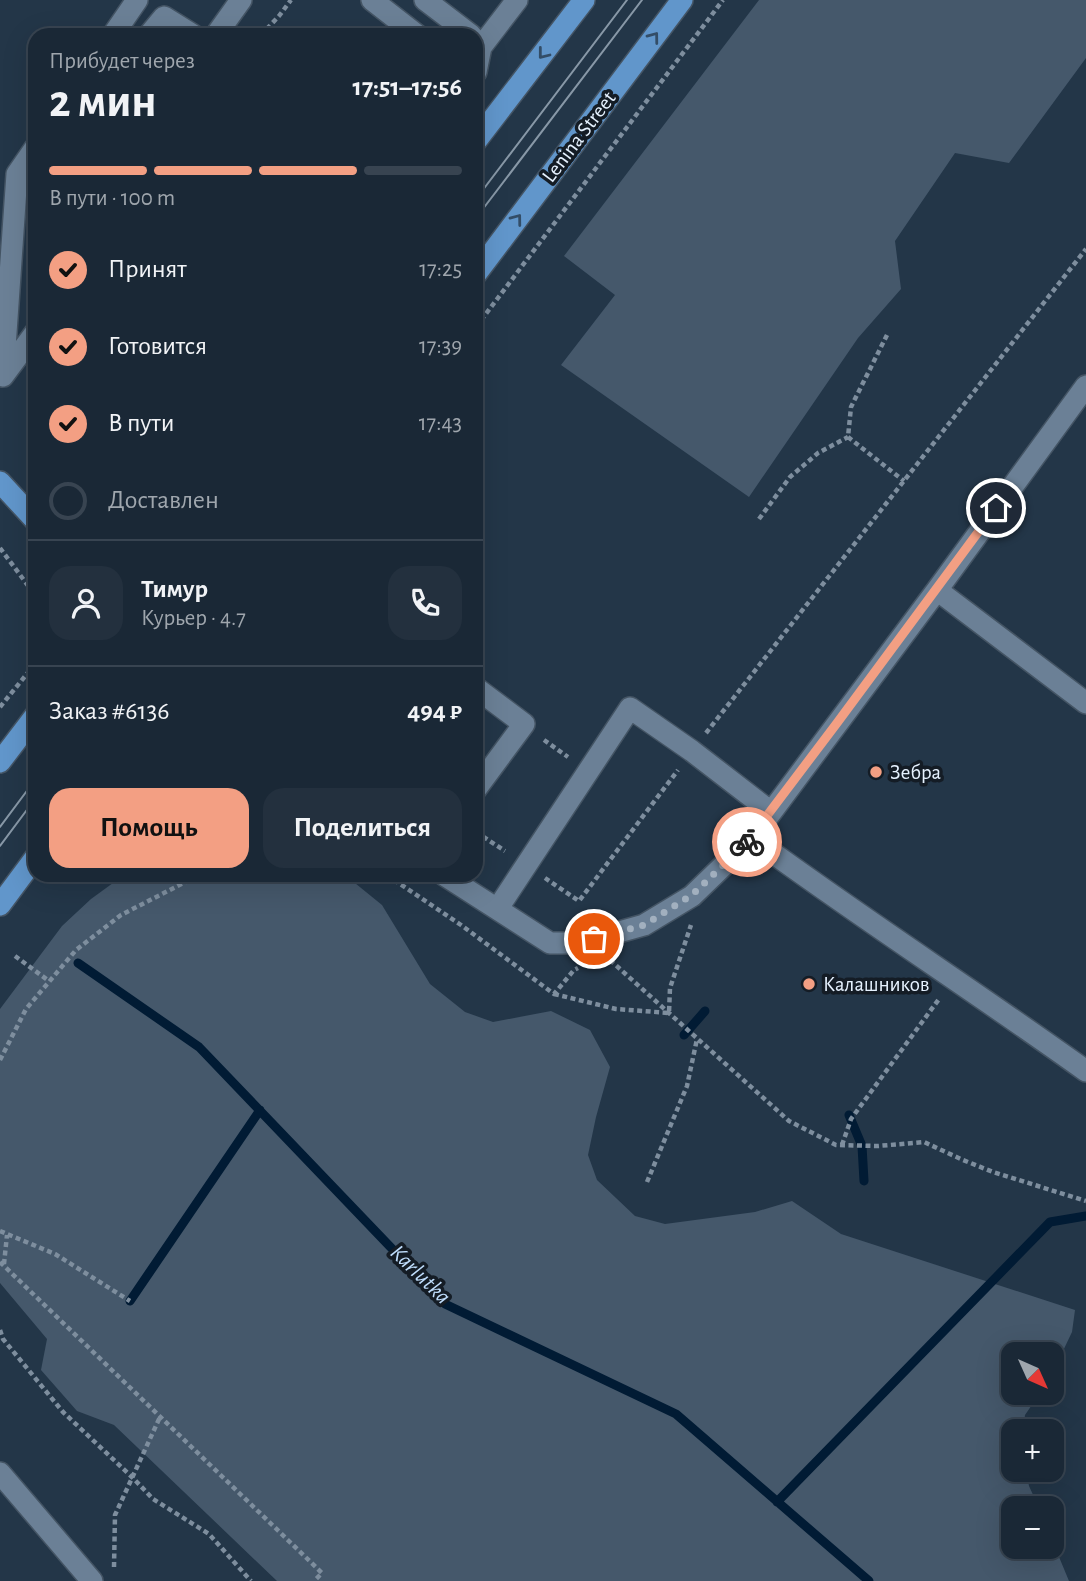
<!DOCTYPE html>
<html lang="ru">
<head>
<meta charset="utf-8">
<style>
  body { margin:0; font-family:"Alegreya Sans",sans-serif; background:#23303e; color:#f1f3f6; height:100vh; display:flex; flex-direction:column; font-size:26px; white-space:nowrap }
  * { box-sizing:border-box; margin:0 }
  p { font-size:23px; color:#9fa6ad }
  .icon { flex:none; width:38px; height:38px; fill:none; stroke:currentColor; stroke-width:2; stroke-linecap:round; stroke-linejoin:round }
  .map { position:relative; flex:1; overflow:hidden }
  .side { position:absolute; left:28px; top:28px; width:455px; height:854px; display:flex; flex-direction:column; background:#1a2836; border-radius:21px; box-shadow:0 7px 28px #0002,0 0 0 2px #384451 }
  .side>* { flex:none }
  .needle { width:46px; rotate:135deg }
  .fabs { position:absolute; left:1001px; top:1342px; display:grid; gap:14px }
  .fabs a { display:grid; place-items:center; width:63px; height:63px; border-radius:14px; background:#1a2836; box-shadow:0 7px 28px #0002,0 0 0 2px #384451; font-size:35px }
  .pin { position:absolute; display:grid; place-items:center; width:60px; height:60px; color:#fff; margin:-30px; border:4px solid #fff; border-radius:50%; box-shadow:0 2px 7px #0007 }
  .courier { position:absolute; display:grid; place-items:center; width:70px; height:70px; margin:-35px; border:5px solid #f39f83; border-radius:50%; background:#fff; color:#222; box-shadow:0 2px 9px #0007 }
  .overview em { font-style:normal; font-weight:700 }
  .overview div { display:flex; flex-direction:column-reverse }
  .overview { display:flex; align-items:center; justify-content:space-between; height:119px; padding:0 21px }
  h1 { font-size:46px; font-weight:700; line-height:52px }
  .bar { display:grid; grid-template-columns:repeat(4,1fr); gap:10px 7px; align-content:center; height:84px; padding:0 21px }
  .bar i { height:9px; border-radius:5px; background:#384451 }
  .bar .on { background:#f39f83 }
  .bar p { grid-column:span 4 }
  .line { display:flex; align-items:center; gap:18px; padding:0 21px; border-top:2px solid #384451 }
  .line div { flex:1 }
  .round { display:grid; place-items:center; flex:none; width:74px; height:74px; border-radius:21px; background:#23303e }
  ol { padding:0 21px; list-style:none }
  li { display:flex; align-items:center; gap:21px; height:77px }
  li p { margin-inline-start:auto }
  li .icon { padding:7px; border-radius:50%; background:#f39f83; color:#111; stroke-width:4 }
  li:last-child { color:#9fa6ad }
  li i { width:38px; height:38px; border:4px solid #384451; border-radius:50% }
  .primary-button { display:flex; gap:14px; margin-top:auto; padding:14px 21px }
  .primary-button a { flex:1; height:80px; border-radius:21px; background:#f39f83; color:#111; font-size:28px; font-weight:700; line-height:80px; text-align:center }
  .primary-button a+a { background:#23303e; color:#f1f3f6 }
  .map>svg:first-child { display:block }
</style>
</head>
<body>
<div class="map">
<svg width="1086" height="1581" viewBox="0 0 1086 1581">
  <rect width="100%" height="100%" fill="#233648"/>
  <!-- green -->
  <path fill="#45586b" d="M 759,0 L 1086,0 L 1086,58 L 1009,163 L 955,153 L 895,241 L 901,289 L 858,338 L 749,497 L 561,365 L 615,295 L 564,256 Z
    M 124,875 L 341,875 L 350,879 L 382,905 L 430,984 L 465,1012 L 493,1022 L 551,1011 L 590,1030 L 610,1067 L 596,1117 L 588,1155 L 597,1180 L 635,1216 L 665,1224 L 755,1212 L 792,1201 L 841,1234 L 1075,1310 L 1072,1332 L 1052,1374 L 1052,1354 L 1013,1354 L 1013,1393 L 1040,1393 L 1025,1415 L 1023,1431 L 1013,1432 L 1013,1470 L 1026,1470 L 1029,1486 L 1039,1508 L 1013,1508 L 1013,1547 L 1052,1547 L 1052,1540 L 1069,1581 L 277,1581 L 114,1425 L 77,1411 L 41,1370 L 47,1339 L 0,1283 L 0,1009 L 62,926 L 91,899 Z"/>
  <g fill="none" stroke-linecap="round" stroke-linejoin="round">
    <!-- stream -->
    <path stroke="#011b34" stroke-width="9" d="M 78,963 L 199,1047 L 445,1304 L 676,1414 L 869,1581
      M 684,1035 L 705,1011
      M 849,1115 L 862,1146 L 864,1181
      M 130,1301 L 260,1110
      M 777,1502 L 1050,1222 L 1086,1216"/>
    <defs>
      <path id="minor" d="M 372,0 L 417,35
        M 425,0 L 471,35
        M 113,35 L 137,0
        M 149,35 L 164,17 L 193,35
        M 216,35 L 241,0
        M 476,72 L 481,47 L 517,0
        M 3,376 L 17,174 L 35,148
        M 3,376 L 35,333
        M 937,590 L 1086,703
        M 476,688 L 524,724 L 476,789
        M 752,838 C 861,918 976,992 1086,1071
        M 444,875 L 550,943 L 570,943 L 594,939 L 644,925 L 692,896 L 752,838 L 937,590 L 1086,386
        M 498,908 L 630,708 L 692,751 L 771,812
        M 0,1473 L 92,1581"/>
      <path id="major" d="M 476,141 L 584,0
        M 476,274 L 682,0
        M 0,482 L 35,520
        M 0,762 L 35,716
        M 0,905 L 35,858"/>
    </defs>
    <!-- minor casing -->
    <use href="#minor" stroke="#445464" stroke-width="24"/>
    <!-- major casing -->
    <use href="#major" stroke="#445464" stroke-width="24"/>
    <!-- path -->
    <path stroke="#7e8e9e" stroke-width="4.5" stroke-dasharray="5 3.5" stroke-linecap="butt" d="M 261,35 L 279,16 L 291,0
      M 476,327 L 723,0
      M 887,335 L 851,407 L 848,437 L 904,481
      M 759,519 L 790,477 L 818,453 L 848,437
      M 0,548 L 35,595
      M 0,707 L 35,664
      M 706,733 L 1086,249
      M 544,740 L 568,757
      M 476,832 L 505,851
      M 387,875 L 461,925 L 554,994 L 574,970 L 578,968
      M 545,878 L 579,901 L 678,770
      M 15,956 L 49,981
      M 610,960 L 789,1121 L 836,1145 L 878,1146 L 924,1142 L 963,1160 L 993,1172 L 1086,1201
      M 554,994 L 616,1009 L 669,1013 L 670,988 L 691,925
      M 0,1060 L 26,1009 L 76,950 L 121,915 L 199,875
      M 842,1145 L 851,1119 L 939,999
      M 647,1182 L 687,1086 L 697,1039
      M 0,1231 L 55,1254 L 130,1301
      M 0,1262 L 322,1573 L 314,1581
      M 4,1264 L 7,1235
      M 0,1330 L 3,1339 L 63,1412 L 133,1478 L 153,1499 L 209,1534 L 251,1581
      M 114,1567 L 115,1515 L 160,1417"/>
    <!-- minor -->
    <use href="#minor" stroke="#6b8096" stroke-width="21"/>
    <!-- major -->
    <use href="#major" stroke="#6196cb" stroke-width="21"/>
    <!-- tram -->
    <path stroke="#8898a7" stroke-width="2" d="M 476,199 L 627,0
      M 476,218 L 642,0
      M 0,827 L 35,780
      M 0,846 L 35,799"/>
  </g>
  <!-- one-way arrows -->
  <defs><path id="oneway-chevron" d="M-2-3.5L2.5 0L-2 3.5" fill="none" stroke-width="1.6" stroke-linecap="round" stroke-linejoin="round" transform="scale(1.75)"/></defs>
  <g stroke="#334d67">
    <use href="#oneway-chevron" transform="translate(654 37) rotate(-53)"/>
    <use href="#oneway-chevron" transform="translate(543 54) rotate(128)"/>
    <use href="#oneway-chevron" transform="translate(517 219) rotate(-53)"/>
  </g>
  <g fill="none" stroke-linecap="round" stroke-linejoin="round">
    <!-- done -->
    <path stroke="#a2b0bf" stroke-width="7" stroke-dasharray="0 12.6" d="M 594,939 L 644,925 L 692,895 L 747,842"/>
    <!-- route -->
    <path stroke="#f39f83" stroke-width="9" d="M 747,842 L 837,723 L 996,508"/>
  </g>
  <!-- markers -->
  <g fill="#f39f83" stroke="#141c25" stroke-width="2.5">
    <circle cx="876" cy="772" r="7"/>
    <circle cx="809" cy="984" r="7"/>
  </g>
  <g text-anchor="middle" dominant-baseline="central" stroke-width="7" stroke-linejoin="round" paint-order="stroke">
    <!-- street labels -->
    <g font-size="21" fill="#e6f2ff" stroke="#141c25">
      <text transform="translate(579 137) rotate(-53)">Lenina Street</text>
    </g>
    <!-- poi labels -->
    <g font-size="21" fill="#e6f2ff" stroke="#141c25" text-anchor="start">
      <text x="890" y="772">Зебра</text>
      <text x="823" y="984">Калашников</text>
    </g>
    <!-- water labels -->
    <g font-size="23" font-style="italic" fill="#bedcfb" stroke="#141c25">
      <text transform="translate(420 1275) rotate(44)">Karlutka</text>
    </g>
  </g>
</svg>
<div class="fabs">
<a><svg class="needle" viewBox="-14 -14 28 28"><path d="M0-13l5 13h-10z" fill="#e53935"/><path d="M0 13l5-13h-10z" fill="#9fa6ad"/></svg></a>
<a>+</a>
<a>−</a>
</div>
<div class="pin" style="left:594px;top:939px;background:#ea580c"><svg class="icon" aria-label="bag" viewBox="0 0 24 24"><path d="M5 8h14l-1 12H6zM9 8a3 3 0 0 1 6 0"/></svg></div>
<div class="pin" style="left:996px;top:508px;background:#1f2937"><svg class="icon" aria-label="home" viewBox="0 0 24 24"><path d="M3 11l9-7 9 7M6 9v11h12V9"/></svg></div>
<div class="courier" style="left:747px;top:842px"><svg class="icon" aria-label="bike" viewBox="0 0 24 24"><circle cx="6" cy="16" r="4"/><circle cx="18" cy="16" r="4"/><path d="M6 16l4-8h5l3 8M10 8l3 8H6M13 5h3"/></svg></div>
<section class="side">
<div class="overview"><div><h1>2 мин</h1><p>Прибудет через</p></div><em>17:51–17:56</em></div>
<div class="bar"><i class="on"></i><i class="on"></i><i class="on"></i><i></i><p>В пути · 100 m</p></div>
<ol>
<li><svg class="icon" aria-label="check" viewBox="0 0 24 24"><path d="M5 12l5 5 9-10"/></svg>Принят<p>17:25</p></li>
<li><svg class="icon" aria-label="check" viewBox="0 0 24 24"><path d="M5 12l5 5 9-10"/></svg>Готовится<p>17:39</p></li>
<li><svg class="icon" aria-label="check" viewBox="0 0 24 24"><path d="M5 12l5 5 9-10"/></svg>В пути<p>17:43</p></li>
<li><i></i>Доставлен</li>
</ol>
<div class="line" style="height:126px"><a class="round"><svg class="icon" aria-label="person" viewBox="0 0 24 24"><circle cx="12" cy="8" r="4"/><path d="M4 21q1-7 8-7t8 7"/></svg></a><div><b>Тимур</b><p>Курьер · 4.7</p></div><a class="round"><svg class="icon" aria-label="phone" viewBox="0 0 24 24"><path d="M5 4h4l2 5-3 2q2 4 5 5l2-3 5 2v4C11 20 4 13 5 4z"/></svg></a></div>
<div class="line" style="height:91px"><div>Заказ #6136</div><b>494 ₽</b></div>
<div class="primary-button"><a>Помощь</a><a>Поделиться</a></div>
</section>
</div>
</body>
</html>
